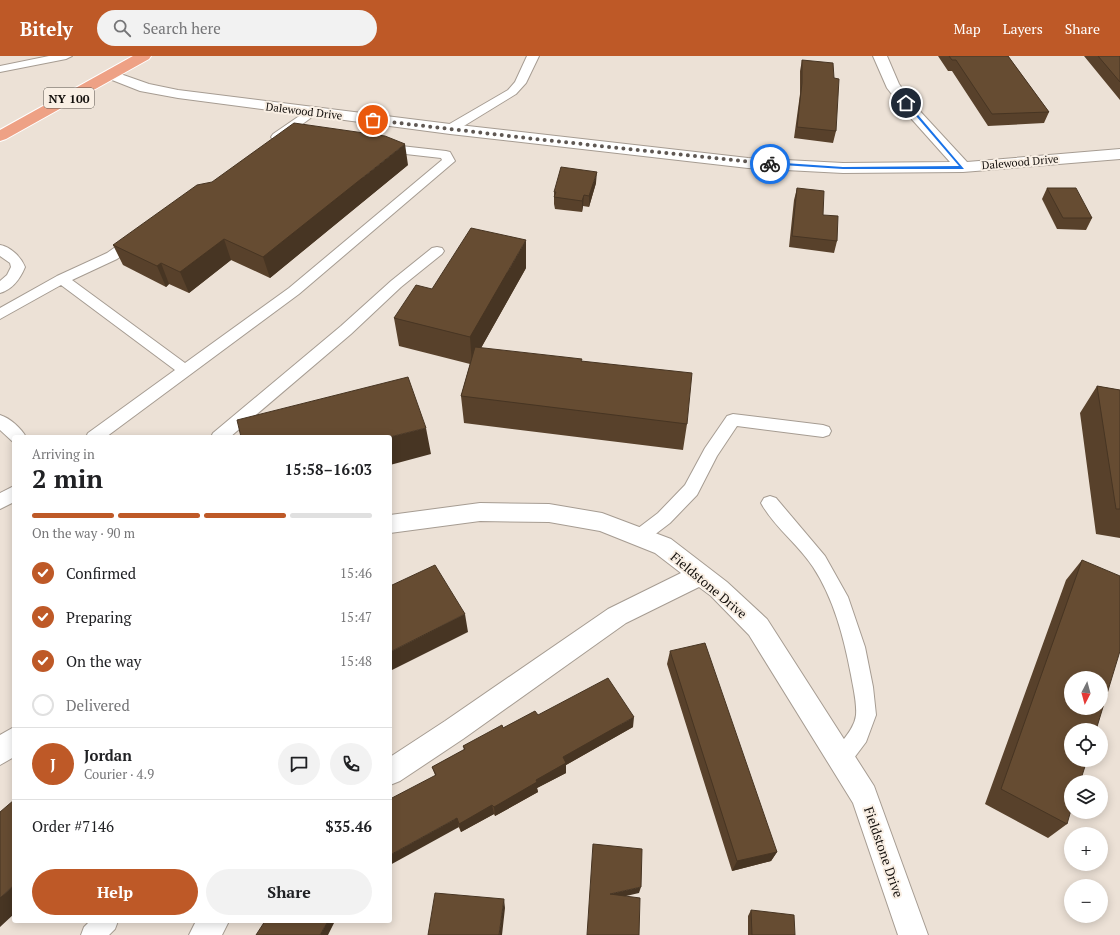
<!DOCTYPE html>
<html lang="en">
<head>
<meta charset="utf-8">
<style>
  body { margin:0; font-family:"PT Serif",serif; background:#f2f2f2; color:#202124; height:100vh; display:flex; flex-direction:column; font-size:15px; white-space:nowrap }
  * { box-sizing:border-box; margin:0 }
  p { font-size:13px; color:#757577 }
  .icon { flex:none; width:22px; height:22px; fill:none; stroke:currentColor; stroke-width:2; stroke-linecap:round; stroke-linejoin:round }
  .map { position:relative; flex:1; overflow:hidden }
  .side { position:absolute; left:12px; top:379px; width:380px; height:488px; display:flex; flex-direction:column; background:#fff; border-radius:4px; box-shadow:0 2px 10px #0003 }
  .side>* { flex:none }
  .needle { width:26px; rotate:186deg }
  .controls { position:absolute; left:1064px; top:615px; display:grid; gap:8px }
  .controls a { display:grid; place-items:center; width:44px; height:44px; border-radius:50%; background:#fff; box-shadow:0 2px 10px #0003; font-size:20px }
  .pin { position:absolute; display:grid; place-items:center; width:34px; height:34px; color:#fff; margin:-17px; border:2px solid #fff; border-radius:50%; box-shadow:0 1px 4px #0007 }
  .courier { position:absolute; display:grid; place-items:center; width:40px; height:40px; margin:-20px; border:3px solid #1a73e8; border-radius:50%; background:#fff; color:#222; box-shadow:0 1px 5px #0007 }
  .overview em { font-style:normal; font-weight:800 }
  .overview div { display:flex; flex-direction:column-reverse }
  .overview { display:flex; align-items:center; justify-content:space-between; height:68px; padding:0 20px }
  h1 { font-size:26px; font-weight:800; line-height:30px }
  .bar { display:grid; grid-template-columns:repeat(4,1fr); gap:6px 4px; align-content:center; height:48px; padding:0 20px }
  .bar i { height:5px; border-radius:3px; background:#e0e0e0 }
  .bar .active { background:#be5927 }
  .bar p { grid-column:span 4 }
  .line { display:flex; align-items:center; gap:10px; padding:0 20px; border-top:1px solid #e0e0e0 }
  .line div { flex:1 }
  .round { display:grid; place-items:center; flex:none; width:42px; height:42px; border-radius:21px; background:#f2f2f2 }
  ol { padding:0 20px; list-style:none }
  li { display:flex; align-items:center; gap:12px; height:44px }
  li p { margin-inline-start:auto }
  li .icon { padding:4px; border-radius:50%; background:#be5927; color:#fff; stroke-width:4 }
  li:last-child { color:#757577 }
  li i { width:22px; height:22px; border:2px solid #e0e0e0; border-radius:50% }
  .button { display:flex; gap:8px; margin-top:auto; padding:8px 20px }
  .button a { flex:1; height:46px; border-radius:24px; background:#be5927; color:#fff; font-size:16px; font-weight:800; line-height:46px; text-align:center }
  .button a+a { background:#f2f2f2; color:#202124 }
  header { display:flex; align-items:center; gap:24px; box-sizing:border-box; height:56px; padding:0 20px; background:#be5927; color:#fff }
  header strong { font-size:19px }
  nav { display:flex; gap:22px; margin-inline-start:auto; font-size:14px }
  .search { width:280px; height:36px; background:#f2f2f2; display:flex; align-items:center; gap:10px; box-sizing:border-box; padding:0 14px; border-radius:22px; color:#757577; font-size:15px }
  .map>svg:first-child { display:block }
</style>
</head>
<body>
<header>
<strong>Bitely</strong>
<div class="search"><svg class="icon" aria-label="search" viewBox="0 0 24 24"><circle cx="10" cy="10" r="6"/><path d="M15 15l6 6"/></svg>Search here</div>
<nav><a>Map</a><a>Layers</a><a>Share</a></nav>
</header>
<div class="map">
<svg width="1120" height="879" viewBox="0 0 1120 879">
  <rect width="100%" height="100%" fill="#ece1d6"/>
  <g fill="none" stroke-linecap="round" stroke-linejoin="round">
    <defs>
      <path id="service" d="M 49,0 L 72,0 L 66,3 L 0,16 L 0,10 Z
        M 527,0 L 539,0 L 526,27 L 516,38 L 454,76 L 446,76 L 444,73 L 446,70 L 508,34 L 515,26 Z
        M 312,52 L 318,56 L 316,58 L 281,84 L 273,84 L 271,81 L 273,78 L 308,54 Z
        M 383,88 L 446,95 L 450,96 L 455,105 L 299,238 L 106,381 L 86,381 L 88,377 L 175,314 L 61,229 L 0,263 L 0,252 L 57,220 L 107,197 L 131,180 L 141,180 L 143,183 L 141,186 L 117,203 L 72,224 L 185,307 L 289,232 L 442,104 L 441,102 L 379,95 L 377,92 L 379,89 Z
        M 0,189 C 11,191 21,201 25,211 C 20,223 13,233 0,237 L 0,225 L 7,219 L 11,211 L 10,207 L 0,200 Z
        M 437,191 L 442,192 L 444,195 L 442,198 L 401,231 L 351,278 L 230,381 L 211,381 L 213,377 L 341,270 L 391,225 L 432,192 Z
        M 733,358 L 823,369 L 829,371 L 831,375 L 829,379 L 823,381 L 737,370 L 717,400 L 697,439 L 670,467 L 645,486 L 639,488 L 633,486 L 630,481 L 633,476 L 658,457 L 685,429 L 705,392 L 727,360 Z
        M 0,359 C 10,362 21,372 26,381 L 14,381 L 14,386 L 12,385 L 0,374 Z
        M 14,430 L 14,446 L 0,453 L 0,437 Z
        M 770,440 L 776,442 L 825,500 L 848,541 L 865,591 L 873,631 L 876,659 L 866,686 L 848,710 L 841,713 L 834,710 L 831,703 C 837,688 854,676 856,659 C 857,646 853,631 851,619 C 844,582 834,543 813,511 C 798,488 774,471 761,447 L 764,442 Z
        M 90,865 L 118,865 L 115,873 L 109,879 L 81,879 L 84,871 Z"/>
      <path id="minor" d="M 873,0 L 887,0 L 899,28 L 918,53 L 967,106 L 1120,93 L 1120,103 L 963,116 L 843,117 L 748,112 L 450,78 L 178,42 L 140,35 L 107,22 L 105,19 L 107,16 L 112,15 L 149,28 L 178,34 L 450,68 L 748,102 L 843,107 L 950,106 L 908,59 L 887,32 Z
        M 480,447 L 549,448 L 602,457 L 671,483 L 727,526 L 767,563 L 874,730 L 928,879 L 898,879 L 853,747 L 749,579 L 711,540 L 699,531 L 626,567 L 463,683 L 400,725 L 390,729 L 390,701 L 445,665 L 608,553 L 681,517 L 655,497 L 600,475 L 549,466 L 480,465 L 390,477 L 390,459 Z
        M 14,671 L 14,701 L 0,709 L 0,679 Z
        M 196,865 L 229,865 L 222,879 L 189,879 Z"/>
      <path id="primary" d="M 133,0 L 151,0 L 149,3 L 6,83 L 0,85 L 0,74 Z"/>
    </defs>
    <!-- service casing -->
    <use href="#service" stroke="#a69c92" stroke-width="2"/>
    <!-- minor casing -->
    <use href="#minor" stroke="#a69c92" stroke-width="2"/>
    <!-- primary casing -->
    <use href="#primary" stroke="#fff" stroke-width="2"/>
    <!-- service -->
    <use href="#service" fill="#fff" fill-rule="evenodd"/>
    <!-- minor -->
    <use href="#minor" fill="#fff" fill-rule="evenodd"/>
    <!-- primary -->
    <use href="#primary" fill="#eea185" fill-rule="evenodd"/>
  </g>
  <!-- wall -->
  <path fill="#58412b" d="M 938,0 L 1008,0 L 1049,56 L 1044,67 L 988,70 L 952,15 L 948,15 Z
    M 1084,0 L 1120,0 L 1120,44 Z
    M 802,4 L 834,22 L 836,75 L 833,87 L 794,82 L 800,38 L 800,15 Z
    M 408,109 L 270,222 L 231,204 L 189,237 L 169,228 L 166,231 L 123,209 L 113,189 Z
    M 596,127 L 589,151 L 583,150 L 582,156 L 555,153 L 554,148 L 554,136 Z
    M 797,132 L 823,159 L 837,185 L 834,197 L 789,191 L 794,144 Z
    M 1047,132 L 1092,162 L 1086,174 L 1057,173 L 1042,143 Z
    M 526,212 L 481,292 L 582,305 L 687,368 L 683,394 L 464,367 L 461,340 L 470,308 L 399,290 L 394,262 L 432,233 Z
    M 1097,330 L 1120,334 L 1120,482 L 1096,478 L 1080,357 Z
    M 1082,504 L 1067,768 L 1048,782 L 985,748 L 1066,524 Z
    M 670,595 L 777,796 L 771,805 L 732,815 L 667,608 Z
    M 538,659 L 633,671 L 566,709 L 566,717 L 537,732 L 538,736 L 495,760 L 494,758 L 461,776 L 435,719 L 432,711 L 464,694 L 463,690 L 503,672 Z
    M 751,854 L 795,879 L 748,879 L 748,860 Z"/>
  <!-- shaded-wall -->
  <path fill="#473523" d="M 405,88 L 408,109 L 270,222 L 263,201 Z
    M 597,116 L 596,127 L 589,151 L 589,140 Z
    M 584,139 L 583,150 L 582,156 L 582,145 Z
    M 224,183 L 231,204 L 189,237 L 180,216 Z
    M 526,184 L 526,212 L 472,308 L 470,281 Z
    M 161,207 L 169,228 L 166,231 L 157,210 Z
    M 426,372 L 431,398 L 390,409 L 390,381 Z
    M 465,558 L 468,576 L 390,615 L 390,596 Z
    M 634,661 L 633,671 L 566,709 L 566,717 L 537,732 L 538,736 L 495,760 L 494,751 L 536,724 L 563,701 Z
    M 492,749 L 494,758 L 461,776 L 459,768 Z
    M 457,762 L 459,771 L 390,809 L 390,799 Z
    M 777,796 L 771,805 L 732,815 L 737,805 Z
    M 14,829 L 14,858 L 0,871 L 0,842 Z
    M 641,831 L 639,837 L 609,844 L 610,838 Z
    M 504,843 L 505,852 L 502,879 L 499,879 Z
    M 328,865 L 335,865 L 328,879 L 320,879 Z"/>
  <!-- building -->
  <path fill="#664c32" stroke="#473523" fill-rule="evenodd" d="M 949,0 L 1008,0 L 1049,56 L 992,58 L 956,4 L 952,4 Z
    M 1098,0 L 1120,0 L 1120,26 Z
    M 802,4 L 833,7 L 834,22 L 839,23 L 836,75 L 797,71 L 802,27 Z
    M 294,67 L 385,80 L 405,88 L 263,201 L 224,183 L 180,216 L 161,207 L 157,210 L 113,189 L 197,129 L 212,126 Z
    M 561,111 L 597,116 L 589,140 L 584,139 L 582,145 L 554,141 L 556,136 L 554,136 Z
    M 797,132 L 824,135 L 823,159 L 838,160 L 837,185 L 792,180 Z
    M 1047,132 L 1076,132 L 1092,162 L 1063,162 Z
    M 471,172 L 526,184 L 470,281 L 394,262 L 416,229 L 432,233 Z
    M 475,291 L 582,303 L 581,305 L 692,317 L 687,368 L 461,340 Z
    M 408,321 L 426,372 L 390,381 L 241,381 L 237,364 Z
    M 1097,330 L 1120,334 L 1120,453 L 1116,453 Z
    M 1082,504 L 1120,520 L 1120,595 L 1096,674 L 1071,674 L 1071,704 L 1087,704 L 1080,726 L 1071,726 L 1071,754 L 1067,768 L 1001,733 ZM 1071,622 L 1101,622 L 1101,652 L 1071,652 Z
    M 435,509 L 465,558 L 390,596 L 390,530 Z
    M 705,587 L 777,796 L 737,805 L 670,595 Z
    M 608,622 L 634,661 L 563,701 L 566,707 L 536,724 L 537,726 L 494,751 L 492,749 L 459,768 L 457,762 L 390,799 L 390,743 L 436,719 L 432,711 L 465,693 L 463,690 L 502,669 L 503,672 L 535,655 L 538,659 Z
    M 14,744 L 14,829 L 0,842 L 0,756 Z
    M 593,788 L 642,793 L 641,831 L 610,838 L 640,842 L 639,879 L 587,879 Z
    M 435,837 L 504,843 L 499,879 L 428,879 Z
    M 751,854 L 794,859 L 795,879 L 752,879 Z
    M 265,865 L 328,865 L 320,879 L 256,879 Z"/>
  <!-- route -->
  <path fill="#1a73e8" d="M 904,46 L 907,46 L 964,113 L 843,113 L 767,108 L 770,106 L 843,111 L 959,110 Z"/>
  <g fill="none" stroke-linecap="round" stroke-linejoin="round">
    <!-- done -->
    <path stroke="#5f5853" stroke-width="4" stroke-dasharray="0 7.2" d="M 373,64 L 544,84 L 770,108"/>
  </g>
  <g text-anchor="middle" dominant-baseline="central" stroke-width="4" stroke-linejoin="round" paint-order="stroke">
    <!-- far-street labels -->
    <g font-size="11" fill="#130f0c" stroke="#f9efe4">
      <text transform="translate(304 55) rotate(7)">Dalewood Drive</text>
      <text transform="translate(1020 106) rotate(-5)">Dalewood Drive</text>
    </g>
    <!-- shield labels -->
    <rect fill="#f9efe4" stroke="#58524d" stroke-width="1" x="44" y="32" width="50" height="20" rx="3"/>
    <g font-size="12" font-weight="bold" fill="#130f0c">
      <text x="69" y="42">NY 100</text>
    </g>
    <!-- street labels -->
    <g font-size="13" fill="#130f0c" stroke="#f9efe4">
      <text transform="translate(709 529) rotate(40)">Fieldstone Drive</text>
      <text transform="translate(884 796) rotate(71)">Fieldstone Drive</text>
    </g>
  </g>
</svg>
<div class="controls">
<a><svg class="needle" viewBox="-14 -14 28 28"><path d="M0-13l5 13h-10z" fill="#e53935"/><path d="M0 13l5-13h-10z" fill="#757577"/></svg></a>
<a><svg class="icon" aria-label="locate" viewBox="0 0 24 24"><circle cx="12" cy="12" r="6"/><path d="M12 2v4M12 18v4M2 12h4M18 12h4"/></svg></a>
<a><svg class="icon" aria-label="layers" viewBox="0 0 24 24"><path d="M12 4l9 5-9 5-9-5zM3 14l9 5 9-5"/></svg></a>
<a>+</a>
<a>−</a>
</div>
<div class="pin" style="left:373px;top:64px;background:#ea580c"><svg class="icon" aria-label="bag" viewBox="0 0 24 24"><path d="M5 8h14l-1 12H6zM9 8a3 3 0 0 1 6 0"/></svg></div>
<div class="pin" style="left:906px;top:47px;background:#1f2937"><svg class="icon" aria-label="home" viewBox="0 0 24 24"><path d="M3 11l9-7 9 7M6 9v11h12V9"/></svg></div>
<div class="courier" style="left:770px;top:108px"><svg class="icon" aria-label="bike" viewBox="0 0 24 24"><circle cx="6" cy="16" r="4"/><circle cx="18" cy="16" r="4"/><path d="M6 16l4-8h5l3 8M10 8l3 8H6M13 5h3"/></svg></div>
<section class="side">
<div class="overview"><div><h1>2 min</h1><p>Arriving in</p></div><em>15:58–16:03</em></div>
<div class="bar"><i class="active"></i><i class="active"></i><i class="active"></i><i></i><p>On the way · 90 m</p></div>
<ol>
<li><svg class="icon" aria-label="check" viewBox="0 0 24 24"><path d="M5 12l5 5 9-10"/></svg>Confirmed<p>15:46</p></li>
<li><svg class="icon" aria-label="check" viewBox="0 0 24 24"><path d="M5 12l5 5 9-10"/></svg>Preparing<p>15:47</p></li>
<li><svg class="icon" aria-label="check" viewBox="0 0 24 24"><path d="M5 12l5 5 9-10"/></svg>On the way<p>15:48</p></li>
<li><i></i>Delivered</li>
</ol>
<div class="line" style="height:72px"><b class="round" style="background:#be5927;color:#fff">J</b><div><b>Jordan</b><p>Courier · 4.9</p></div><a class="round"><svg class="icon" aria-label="chat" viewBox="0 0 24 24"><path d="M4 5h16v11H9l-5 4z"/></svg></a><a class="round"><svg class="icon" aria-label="phone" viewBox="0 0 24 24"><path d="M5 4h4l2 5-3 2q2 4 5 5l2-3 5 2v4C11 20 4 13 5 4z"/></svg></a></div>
<div class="line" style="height:52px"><div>Order #7146</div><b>$35.46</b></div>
<div class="button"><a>Help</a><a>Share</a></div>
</section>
</div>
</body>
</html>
